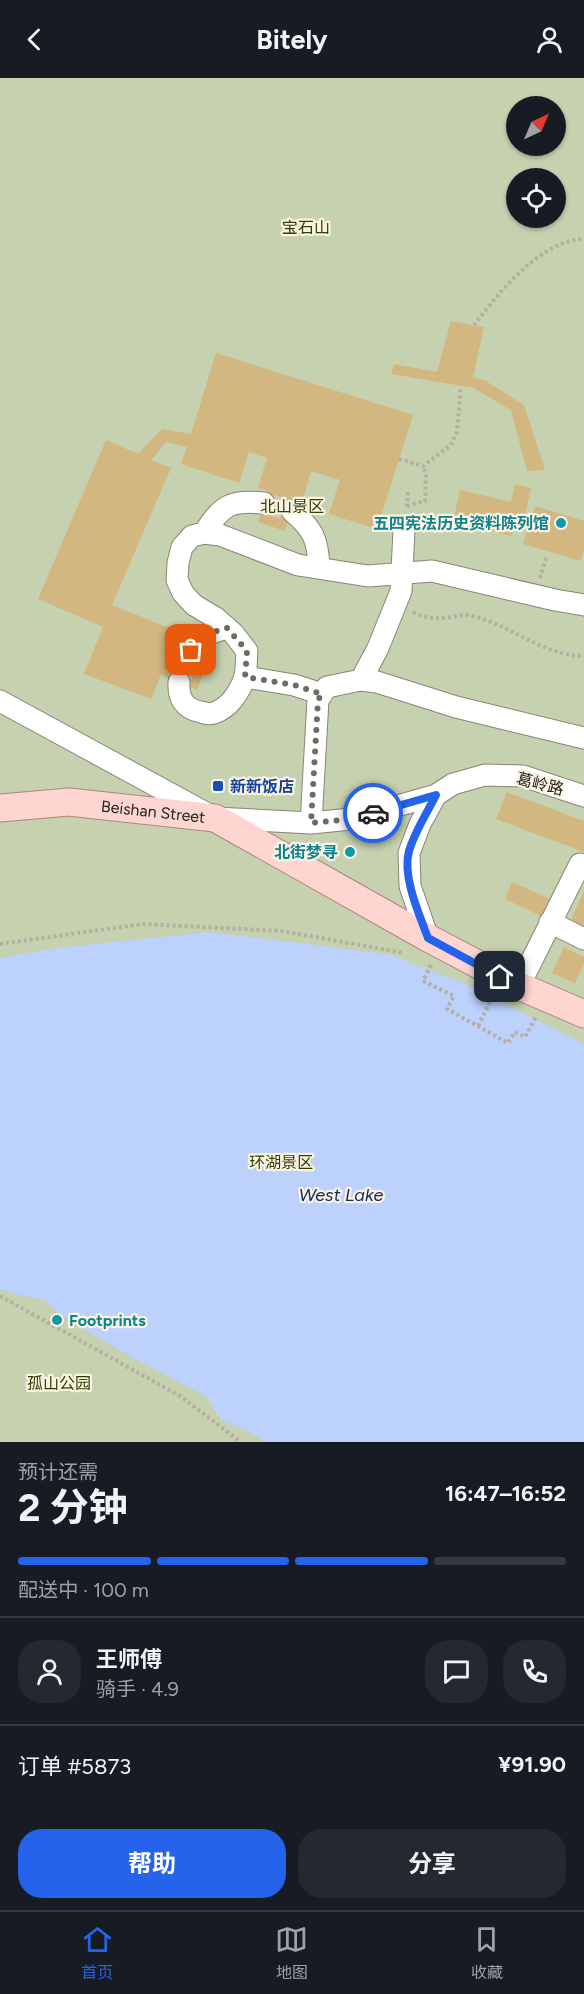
<!DOCTYPE html>
<html lang="zh">
<head>
<meta charset="utf-8">
<style>
  body { margin:0; font-family:Figtree,"Noto Sans SC",sans-serif; background:#242831; color:#f1f3f6; height:100vh; display:flex; flex-direction:column; font-size:22px; white-space:nowrap }
  * { box-sizing:border-box; margin:0 }
  p { font-size:20px; color:#9ea1a6 }
  .icon { flex:none; width:33px; height:33px; fill:none; stroke:currentColor; stroke-width:2; stroke-linecap:round; stroke-linejoin:round }
  .map { position:relative; height:1364px; overflow:hidden }
  .panel { display:flex; flex-direction:column; background:#171b24; flex:1 }
  .panel>* { flex:none }
  .needle { width:39px; rotate:44deg }
  .tools { position:absolute; left:506px; top:18px; display:grid; gap:12px }
  .tools a { display:grid; place-items:center; width:60px; height:60px; border-radius:50%; background:#171b24; box-shadow:0 2px 4px #0004; font-size:30px }
  .pin { position:absolute; display:grid; place-items:center; width:51px; height:51px; color:#fff; margin:-26px; border-radius:12px; box-shadow:0 3px 9px #0006 }
  .courier { position:absolute; display:grid; place-items:center; width:60px; height:60px; margin:-30px; border:4px solid #2563eb; border-radius:50%; background:#fff; color:#222; box-shadow:0 2px 8px #0007 }
  .overview em { font-style:normal; font-weight:700 }
  .overview div { display:flex; flex-direction:column-reverse }
  .overview { display:flex; align-items:center; justify-content:space-between; height:102px; padding:0 18px }
  h1 { font-size:39px; font-weight:700; line-height:45px }
  .bar { display:grid; grid-template-columns:repeat(4,1fr); gap:9px 6px; align-content:center; height:72px; padding:0 18px }
  .bar i { height:8px; border-radius:4px; background:#363941 }
  .bar .active { background:#2563eb }
  .bar p { grid-column:span 4 }
  .line { display:flex; align-items:center; gap:15px; padding:0 18px; border-top:2px solid #363941 }
  .line div { flex:1 }
  .round { display:grid; place-items:center; flex:none; width:63px; height:63px; border-radius:24px; background:#242831 }
  .cta { display:flex; gap:12px; margin-top:auto; padding:12px 18px }
  .cta a { flex:1; height:69px; border-radius:24px; background:#2563eb; color:#fff; font-size:24px; font-weight:700; line-height:69px; text-align:center }
  .cta a+a { background:#242831; color:#f1f3f6 }
  header { display:flex; justify-content:space-between; align-items:center; height:78px; padding:0 18px; background:#171b24; font-size:27px; font-weight:700 }
  .menu { display:flex; justify-content:space-around; align-items:center; height:84px; border-top:2px solid #363941; background:#171b24; font-size:16px; color:#9ea1a6 }
  .menu a { display:grid; justify-items:center; gap:3px }
  .menu .active { color:#2563eb }
  .map>svg:first-child { display:block }
</style>
</head>
<body>
<header><svg class="icon" aria-label="back" viewBox="0 0 24 24"><path d="M15 5l-7 7 7 7"/></svg>Bitely<svg class="icon" aria-label="person" viewBox="0 0 24 24"><circle cx="12" cy="8" r="4"/><path d="M4 21q1-7 8-7t8 7"/></svg></header>
<div class="map">
<svg width="584" height="1364" viewBox="0 0 584 1364">
  <rect width="100%" height="100%" fill="#fbf3e3"/>
  <!-- green -->
  <path fill="#c5d1af" fill-rule="evenodd" d="M 0,0 L 584,0 L 584,1364 L 0,1364 ZM 516,28 L 555,28 L 555,68 L 516,68 ZM 516,100 L 555,100 L 555,140 L 516,140 Z"/>
  <!-- water -->
  <path fill="#bcd1fb" d="M 209,854 L 388,876 L 466,906 L 584,966 L 584,1364 L 266,1364 L 251,1355 L 221,1342 L 207,1319 L 133,1280 L 60,1237 L 45,1222 L 14,1216 L 0,1211 L 0,880 L 57,870 Z"/>
  <!-- building -->
  <path fill="#d2b780" d="M 451,243 L 484,249 L 473,300 L 484,302 L 524,327 L 545,392 L 527,393 L 511,332 L 474,310 L 391,296 L 394,286 L 437,294 Z
    M 216,275 L 413,337 L 377,451 L 329,436 L 340,402 L 311,393 L 302,424 L 295,422 L 285,453 L 258,444 L 268,413 L 258,410 L 267,380 L 249,374 L 239,405 L 181,386 L 187,369 L 166,364 L 151,382 L 171,390 L 112,527 L 177,553 L 172,564 L 209,579 L 197,612 L 161,597 L 151,621 L 84,596 L 103,549 L 38,521 L 106,362 L 138,376 L 162,351 L 191,356 Z
    M 515,406 L 531,410 L 522,451 L 513,449 L 511,458 L 453,444 L 460,412 L 511,424 Z
    M 535,428 L 584,443 L 584,472 L 581,483 L 523,466 Z
    M 507,714 L 584,743 L 584,774 L 496,741 Z
    M 512,804 L 557,824 L 550,842 L 505,821 Z
    M 584,813 L 584,849 L 571,842 Z
    M 564,869 L 584,879 L 584,886 L 575,905 L 552,895 Z"/>
  <g fill="none" stroke-linecap="round" stroke-linejoin="round">
    <!-- minor-tunnel -->
    <path stroke="#d0c9bb" stroke-width="21" stroke-dasharray="21 10" stroke-linecap="butt" d="M 264,425 L 292,433
      M 179,604 L 191,572"/>
    <defs>
      <path id="minor" d="M 292,433 C 314,452 318,462 319,490
        M 204,455 C 222,427 230,422 264,425
        M 191,572 C 201,559 211,554 227,550
        M 245,599 L 294,607 L 322,616
        M 361,602 L 378,570 L 401,513 L 404,452
        M 179,604 C 178,620 184,631 201,634 C 205,635 209,637 214,635 C 229,630 239,615 244,601 C 247,593 246,582 247,573 L 233,555 L 216,540 L 194,527 L 183,515 L 177,502 L 178,485 L 182,469 L 192,458 L 204,455 L 220,457 L 298,487 L 368,498 L 432,493 L 555,522 L 584,527
        M 0,623 L 215,740 L 311,745 L 351,741 L 436,717
        M 311,745 L 318,622 L 327,609 L 361,602 L 377,604 L 456,629 L 584,660
        M 550,844 L 584,861
        M 428,860 L 410,808 L 409,775 L 420,746 L 436,717 L 453,706 L 485,697 L 523,698 L 584,718
        M 519,908 L 580,786"/>
      <g id="major">
        <path id="s1" d="M 0,730 L 69,724 L 215,740 L 428,860 L 519,908 L 584,936"/>
      </g>
    </defs>
    <!-- minor casing -->
    <use href="#minor" stroke="#8b8475" stroke-width="23"/>
    <!-- major casing -->
    <use href="#major" stroke="#b1847d" stroke-width="29"/>
    <!-- path -->
    <path stroke="#b5aea2" stroke-width="4" stroke-dasharray="3 3" stroke-linecap="butt" d="M 474,247 C 497,217 526,181 561,166 C 568,163 576,162 584,160
      M 399,381 L 423,388 L 451,367 L 457,353 L 461,308
      M 407,428 L 425,423 L 426,398 L 423,388
      M 407,429 L 408,414
      M 540,500 L 546,480
      M 413,534 C 427,541 438,541 453,539 C 458,538 462,536 467,537 C 508,544 541,578 584,578
      M 0,866 L 143,846 L 282,853 L 404,875
      M 431,887 L 423,903 L 454,918 L 447,931 L 508,965 L 515,954 L 525,959 L 536,939
      M 478,948 L 493,918
      M 0,1218 L 180,1318 L 241,1364"/>
    <!-- minor -->
    <use href="#minor" stroke="#fff" stroke-width="21"/>
    <!-- major -->
    <use href="#major" stroke="#fed5d0" stroke-width="27"/>
  </g>
  <g fill="none" stroke-linecap="round" stroke-linejoin="round">
    <!-- done -->
    <path stroke="#706b62" stroke-width="6" stroke-dasharray="0 10.8" d="M 191,572 C 201,559 211,554 227,550 L 247,573 L 245,599 L 294,607 L 322,616 L 318,622 L 311,745 L 351,741 L 373,735"/>
    <!-- route -->
    <path stroke="#2563eb" stroke-width="8" d="M 373,735 L 436,717 C 427,735 415,753 409,773 C 402,798 419,836 428,860 L 500,899"/>
  </g>
  <!-- markers -->
  <g fill="#0f9aa8" stroke="#fbf3e3" stroke-width="2">
    <circle cx="561" cy="445" r="6"/>
    <circle cx="350" cy="774" r="6"/>
    <circle cx="57" cy="1242" r="6"/>
  </g>
  <rect fill="#1a4fb4" stroke="#fbf3e3" stroke-width="2" x="212" y="702" width="12" height="12" rx="3"/>
  <g text-anchor="middle" dominant-baseline="central" stroke-width="4.5" stroke-linejoin="round" paint-order="stroke">
    <!-- park labels -->
    <g font-size="16" fill="#304000" stroke="#fbf3e3">
      <text x="306" y="149">宝石山</text>
      <text x="292" y="428">北山景区</text>
      <text x="281" y="1084">环湖景区</text>
      <text x="59" y="1305">孤山公园</text>
    </g>
    <!-- culture labels -->
    <g font-size="16" font-weight="bold" fill="#0d838f" stroke="#fbf3e3" text-anchor="end">
      <text x="549" y="445">五四宪法历史资料陈列馆</text>
      <text x="338" y="774">北街梦寻</text>
      <text x="69" y="1242" text-anchor="start">Footprints</text>
    </g>
    <!-- street labels -->
    <g font-size="16" fill="#25221c" stroke="#fbf3e3">
      <text transform="translate(540 706) rotate(14)">葛岭路</text>
      <text stroke="none"><textPath href="#s1" startOffset="154">Beishan Street</textPath></text>
    </g>
    <!-- transit labels -->
    <g font-size="16" font-weight="bold" fill="#164399" stroke="#fbf3e3" text-anchor="start">
      <text x="230" y="708">新新饭店</text>
    </g>
    <!-- water labels -->
    <g font-size="18" font-style="italic" fill="#122a65" stroke="#fbf3e3">
      <text x="341" y="1117">West Lake</text>
    </g>
  </g>
</svg>
<div class="tools">
<a><svg class="needle" viewBox="-14 -14 28 28"><path d="M0-13l5 13h-10z" fill="#e53935"/><path d="M0 13l5-13h-10z" fill="#9ea1a6"/></svg></a>
<a><svg class="icon" aria-label="locate" viewBox="0 0 24 24"><circle cx="12" cy="12" r="6"/><path d="M12 2v4M12 18v4M2 12h4M18 12h4"/></svg></a>
</div>
<div class="pin" style="left:191px;top:572px;background:#ea580c"><svg class="icon" aria-label="bag" viewBox="0 0 24 24"><path d="M5 8h14l-1 12H6zM9 8a3 3 0 0 1 6 0"/></svg></div>
<div class="pin" style="left:500px;top:899px;background:#1f2937"><svg class="icon" aria-label="home" viewBox="0 0 24 24"><path d="M3 11l9-7 9 7M6 9v11h12V9"/></svg></div>
<div class="courier" style="left:373px;top:735px"><svg class="icon" aria-label="car" viewBox="0 0 24 24"><path d="M5 17H2v-5l4-1 3-4h7l3 4 3 1v5h-3M9 17h6M6 11h13"/><circle cx="7" cy="17" r="2"/><circle cx="17" cy="17" r="2"/></svg></div>
</div>
<section class="panel">
<div class="overview"><div><h1>2 分钟</h1><p>预计还需</p></div><em>16:47–16:52</em></div>
<div class="bar"><i class="active"></i><i class="active"></i><i class="active"></i><i></i><p>配送中 · 100 m</p></div>
<div class="line" style="height:108px"><a class="round"><svg class="icon" aria-label="person" viewBox="0 0 24 24"><circle cx="12" cy="8" r="4"/><path d="M4 21q1-7 8-7t8 7"/></svg></a><div><b>王师傅</b><p>骑手 · 4.9</p></div><a class="round"><svg class="icon" aria-label="chat" viewBox="0 0 24 24"><path d="M4 5h16v11H9l-5 4z"/></svg></a><a class="round"><svg class="icon" aria-label="phone" viewBox="0 0 24 24"><path d="M5 4h4l2 5-3 2q2 4 5 5l2-3 5 2v4C11 20 4 13 5 4z"/></svg></a></div>
<div class="line" style="height:78px"><div>订单 #5873</div><b>¥91.90</b></div>
<div class="cta"><a>帮助</a><a>分享</a></div>
</section>
<nav class="menu">
<a class="active"><svg class="icon" aria-label="home" viewBox="0 0 24 24"><path d="M3 11l9-7 9 7M6 9v11h12V9"/></svg>首页</a>
<a><svg class="icon" aria-label="map" viewBox="0 0 24 24"><path d="M3 6l6-2 6 2 6-2v14l-6 2-6-2-6 2zM9 4v14M15 6v14"/></svg>地图</a>
<a><svg class="icon" aria-label="saved" viewBox="0 0 24 24"><path d="M7 4h10v16l-5-4-5 4z"/></svg>收藏</a>
</nav>
</body>
</html>
